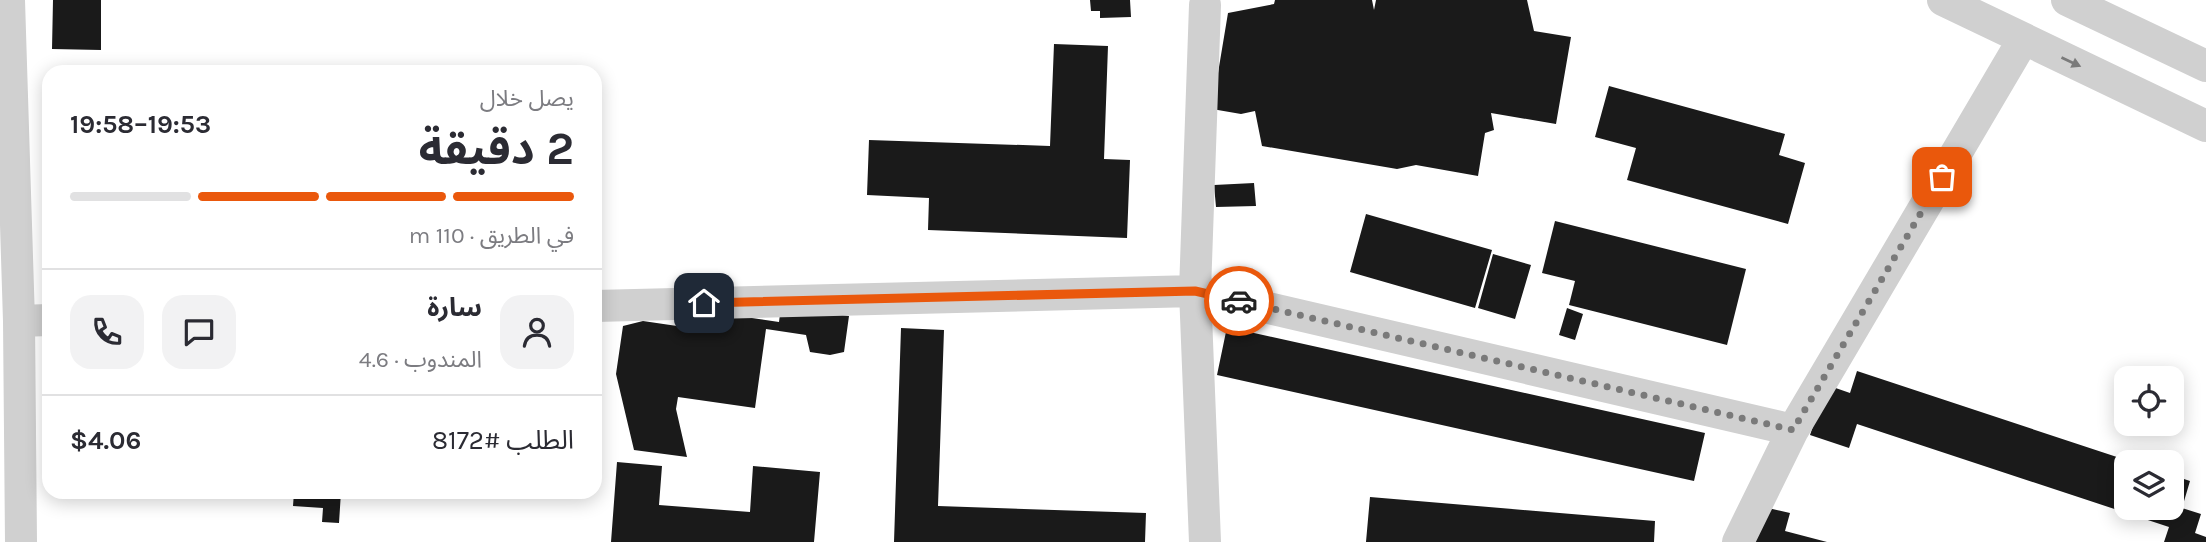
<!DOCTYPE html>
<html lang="ar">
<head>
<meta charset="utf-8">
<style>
  body { margin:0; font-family:Karla,"Noto Sans Arabic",sans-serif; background:#f2f2f3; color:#2b2b33; direction:rtl; height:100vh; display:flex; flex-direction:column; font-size:26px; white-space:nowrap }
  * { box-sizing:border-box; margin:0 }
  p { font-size:23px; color:#7c7c81 }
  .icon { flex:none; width:38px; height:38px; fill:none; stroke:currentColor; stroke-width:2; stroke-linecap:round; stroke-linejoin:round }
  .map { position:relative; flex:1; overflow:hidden; direction:ltr }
  .details { position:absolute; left:42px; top:65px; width:560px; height:434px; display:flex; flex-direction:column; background:#fff; border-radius:21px; box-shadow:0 4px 18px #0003; direction:rtl }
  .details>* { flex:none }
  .controls { position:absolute; left:2114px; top:366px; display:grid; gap:14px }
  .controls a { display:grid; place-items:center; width:70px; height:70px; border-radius:14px; background:#fff; box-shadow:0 4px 18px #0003; font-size:35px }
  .pin { position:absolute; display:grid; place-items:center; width:60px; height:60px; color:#fff; margin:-30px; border-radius:14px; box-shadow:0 4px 10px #0006 }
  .courier { position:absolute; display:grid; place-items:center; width:70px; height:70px; margin:-35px; border:5px solid #ea580c; border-radius:50%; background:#fff; color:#222; box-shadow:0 2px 9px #0007 }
  .summary em { font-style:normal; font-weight:700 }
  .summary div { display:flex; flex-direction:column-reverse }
  .summary { display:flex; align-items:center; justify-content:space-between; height:119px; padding:0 28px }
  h1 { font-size:46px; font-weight:700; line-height:52px }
  .bar { display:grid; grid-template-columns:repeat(4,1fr); gap:10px 7px; align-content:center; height:84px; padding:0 28px }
  .bar i { height:9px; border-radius:5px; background:#e1e1e2 }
  .bar .selected { background:#ea580c }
  .bar p { grid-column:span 4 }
  .line { display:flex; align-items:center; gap:18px; padding:0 28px; border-top:2px solid #e1e1e2 }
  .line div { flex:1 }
  .round { display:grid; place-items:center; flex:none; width:74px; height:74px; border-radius:21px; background:#f2f2f3 }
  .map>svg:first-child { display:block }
</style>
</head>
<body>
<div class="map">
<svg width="2206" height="542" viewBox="0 0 2206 542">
  <rect width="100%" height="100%" fill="#fff"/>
  <!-- building -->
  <path fill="#1a1a1a" d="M 53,0 L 101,0 L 101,50 L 52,49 Z
    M 1090,0 L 1130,0 L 1131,17 L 1100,18 L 1100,11 L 1091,11 Z
    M 1275,0 L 1372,0 L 1374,10 L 1376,0 L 1527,0 L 1534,31 L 1571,37 L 1556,124 L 1491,113 L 1494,130 L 1485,133 L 1478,176 L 1416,165 L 1397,169 L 1262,146 L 1255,111 L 1241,114 L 1212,109 L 1228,13 L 1274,4 Z
    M 1054,44 L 1108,46 L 1104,159 L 1130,160 L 1127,238 L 928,230 L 929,198 L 867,195 L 869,140 L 1050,146 Z
    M 1609,86 L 1785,134 L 1779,155 L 1805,163 L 1788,224 L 1627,180 L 1636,148 L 1595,137 Z
    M 1254,183 L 1256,206 L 1216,207 L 1214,185 Z
    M 1366,214 L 1492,250 L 1475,308 L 1350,272 Z
    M 1555,221 L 1746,269 L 1727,345 L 1569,305 L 1575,281 L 1542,273 Z
    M 1493,254 L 1531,265 L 1515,319 L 1478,308 Z
    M 781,306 L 849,316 L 844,352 L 830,355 L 810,352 L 806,335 L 766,329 L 755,408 L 678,397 L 676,409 L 687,457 L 634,450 L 616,374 L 623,326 L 643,321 L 677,326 L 702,324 L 738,316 L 779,322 Z
    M 1567,308 L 1583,314 L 1575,340 L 1559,335 Z
    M 1227,327 L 1705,433 L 1694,481 L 1217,375 Z
    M 901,328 L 944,330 L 938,506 L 1146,513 L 1145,542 L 894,542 Z
    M 1857,371 L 2126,460 L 2126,508 L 2172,508 L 2172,475 L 2190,481 L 2182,508 L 2201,514 L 2195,533 L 2206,537 L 2206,542 L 2164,542 L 2169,527 L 1857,424 L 1849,448 L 1810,435 L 1827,385 L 1850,393 Z
    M 617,462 L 662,466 L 659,505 L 750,512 L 753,466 L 820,472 L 814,542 L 611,542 Z
    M 294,492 L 341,492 L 339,523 L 322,522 L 323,508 L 293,506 Z
    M 1370,497 L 1655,521 L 1654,542 L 1366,542 Z
    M 1755,505 L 1790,513 L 1785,531 L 1827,542 L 1746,542 Z"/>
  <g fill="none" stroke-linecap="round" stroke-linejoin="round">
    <!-- minor -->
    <path stroke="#d0d0d0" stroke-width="32" d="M 9,0 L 19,321 L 21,542
      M 1943,0 L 2206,126
      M 2067,0 L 2206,66
      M 595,306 L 1195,291 L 1793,430
      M 19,321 L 49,320
      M 1205,542 L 1195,291 L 1205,5
      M 1738,542 L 1793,430 L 2023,40"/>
  </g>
  <!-- one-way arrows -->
  <defs><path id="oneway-solid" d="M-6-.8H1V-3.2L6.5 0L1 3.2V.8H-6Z" transform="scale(1.75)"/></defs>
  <use fill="#7a7a7a" href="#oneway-solid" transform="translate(2071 62) rotate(25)"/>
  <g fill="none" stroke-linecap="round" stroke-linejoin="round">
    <!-- done -->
    <path stroke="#7a7a7a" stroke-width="7" stroke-dasharray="0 12.6" d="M 1239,301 L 1793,430 L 1942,177"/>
    <!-- route -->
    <path stroke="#ea580c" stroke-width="9" d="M 704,303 L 1195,291 L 1239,301"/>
  </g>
</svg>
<div class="controls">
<a><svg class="icon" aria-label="locate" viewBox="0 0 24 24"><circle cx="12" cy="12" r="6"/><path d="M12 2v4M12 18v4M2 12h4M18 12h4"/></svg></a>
<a><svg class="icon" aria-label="layers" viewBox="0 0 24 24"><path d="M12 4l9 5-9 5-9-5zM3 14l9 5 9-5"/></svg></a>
</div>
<div class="pin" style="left:1942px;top:177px;background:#ea580c"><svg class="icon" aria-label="bag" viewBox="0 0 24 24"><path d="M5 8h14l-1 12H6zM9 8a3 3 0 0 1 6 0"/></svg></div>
<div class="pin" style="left:704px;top:303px;background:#1f2937"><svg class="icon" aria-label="home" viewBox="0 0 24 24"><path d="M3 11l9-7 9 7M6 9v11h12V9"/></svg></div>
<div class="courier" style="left:1239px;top:301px"><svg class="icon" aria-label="car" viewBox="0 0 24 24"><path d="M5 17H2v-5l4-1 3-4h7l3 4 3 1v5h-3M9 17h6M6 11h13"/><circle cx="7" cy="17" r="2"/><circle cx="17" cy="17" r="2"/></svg></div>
<section class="details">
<div class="summary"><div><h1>2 دقيقة</h1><p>يصل خلال</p></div><em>19:53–19:58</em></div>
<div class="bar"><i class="selected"></i><i class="selected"></i><i class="selected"></i><i></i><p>في الطريق · 110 m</p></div>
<div class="line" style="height:126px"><a class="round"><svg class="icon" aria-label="person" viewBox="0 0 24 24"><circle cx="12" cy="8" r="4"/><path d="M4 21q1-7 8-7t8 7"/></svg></a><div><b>سارة</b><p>المندوب · 4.6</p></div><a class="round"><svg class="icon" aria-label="chat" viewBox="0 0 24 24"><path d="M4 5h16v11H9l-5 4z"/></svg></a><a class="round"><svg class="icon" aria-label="phone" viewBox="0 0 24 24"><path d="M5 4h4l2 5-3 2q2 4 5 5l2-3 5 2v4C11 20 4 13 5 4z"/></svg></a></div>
<div class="line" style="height:91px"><div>الطلب #8172</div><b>$4.06</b></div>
</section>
</div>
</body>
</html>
